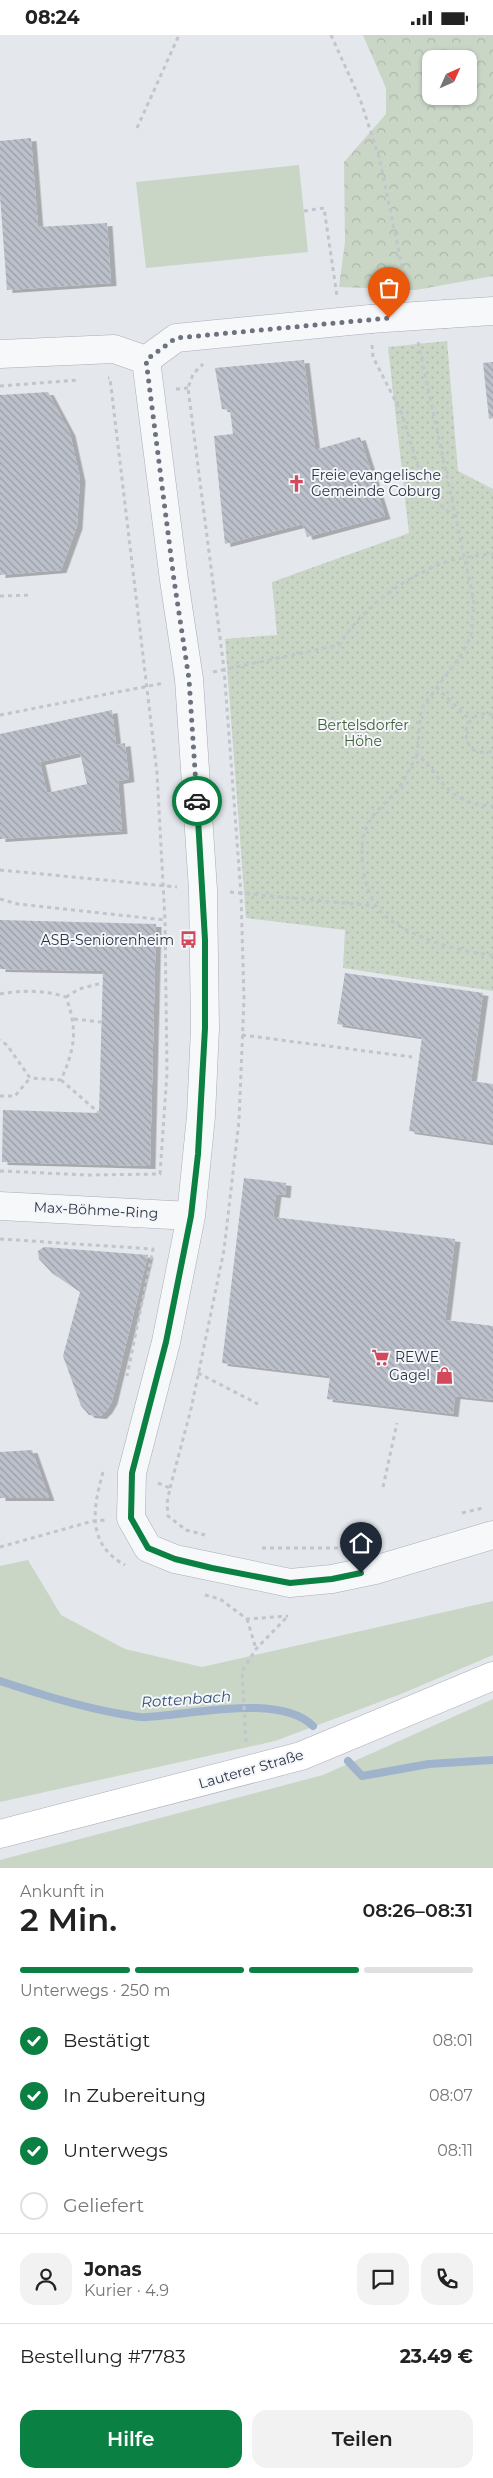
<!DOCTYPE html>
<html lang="de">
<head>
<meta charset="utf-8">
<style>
  body { margin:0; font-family:Montserrat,sans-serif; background:#f2f2f2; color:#222; height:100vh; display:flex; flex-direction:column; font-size:19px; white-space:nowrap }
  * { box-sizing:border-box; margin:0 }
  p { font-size:16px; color:#767676 }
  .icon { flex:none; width:28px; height:28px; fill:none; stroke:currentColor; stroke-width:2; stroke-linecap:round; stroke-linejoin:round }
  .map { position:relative; height:1833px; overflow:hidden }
  .details { display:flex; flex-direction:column; background:#fff; flex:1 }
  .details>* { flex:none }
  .needle { width:32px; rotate:45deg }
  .buttons { position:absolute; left:422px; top:15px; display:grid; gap:10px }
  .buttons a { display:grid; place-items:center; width:55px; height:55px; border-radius:10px; background:#fff; box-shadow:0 1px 4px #0004; font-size:25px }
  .pin { position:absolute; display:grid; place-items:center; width:42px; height:42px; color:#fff; margin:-51px -21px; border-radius:50% 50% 50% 0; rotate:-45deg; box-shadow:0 0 5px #0007 }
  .pin .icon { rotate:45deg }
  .courier { position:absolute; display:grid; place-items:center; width:50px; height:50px; margin:-25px; border:4px solid #0b8043; border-radius:50%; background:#fff; color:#222; box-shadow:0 1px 6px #0007 }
  .summary em { font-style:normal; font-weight:600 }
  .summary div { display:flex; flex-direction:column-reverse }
  .summary { display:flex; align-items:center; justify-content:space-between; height:85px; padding:0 20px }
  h1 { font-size:32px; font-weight:600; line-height:38px }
  .bar { display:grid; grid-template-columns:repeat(4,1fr); gap:8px 5px; align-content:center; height:60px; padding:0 20px }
  .bar i { height:6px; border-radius:4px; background:#e0e0e0 }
  .bar .current { background:#0b8043 }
  .bar p { grid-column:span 4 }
  .line { display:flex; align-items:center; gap:12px; padding:0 20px; border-top:1px solid #e0e0e0 }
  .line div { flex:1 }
  .round { display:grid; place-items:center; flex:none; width:52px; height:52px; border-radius:15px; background:#f2f2f2 }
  ol { padding:0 20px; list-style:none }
  li { display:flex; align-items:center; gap:15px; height:55px }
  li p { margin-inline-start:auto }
  li .icon { padding:5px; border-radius:50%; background:#0b8043; color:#fff; stroke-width:4 }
  li:last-child { color:#767676 }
  li i { width:28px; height:28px; border:2px solid #e0e0e0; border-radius:50% }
  .cta { display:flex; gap:10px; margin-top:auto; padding:10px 20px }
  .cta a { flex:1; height:58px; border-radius:15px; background:#0b8043; color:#fff; font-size:20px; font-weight:600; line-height:58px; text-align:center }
  .cta a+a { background:#f2f2f2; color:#222 }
  .status { display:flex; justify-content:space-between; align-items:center; height:35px; padding:0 25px; background:#fff; direction:ltr }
  .status svg { height:14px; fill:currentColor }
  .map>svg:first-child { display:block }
</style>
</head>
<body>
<div class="status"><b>08:24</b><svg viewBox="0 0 49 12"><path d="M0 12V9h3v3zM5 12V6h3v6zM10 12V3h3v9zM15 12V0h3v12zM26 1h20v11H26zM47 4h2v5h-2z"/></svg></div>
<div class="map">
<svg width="493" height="1833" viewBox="0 0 493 1833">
  <defs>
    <pattern id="forest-crowns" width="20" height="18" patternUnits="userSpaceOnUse" patternTransform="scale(1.25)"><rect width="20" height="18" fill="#c9d6c5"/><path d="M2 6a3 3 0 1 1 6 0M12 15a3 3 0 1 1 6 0" fill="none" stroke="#adb8ab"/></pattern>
    <pattern id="park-dots" width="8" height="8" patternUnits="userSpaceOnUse" patternTransform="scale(1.25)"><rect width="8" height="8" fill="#c9d6c5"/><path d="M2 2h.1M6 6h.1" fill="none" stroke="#adb8ab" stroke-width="1.8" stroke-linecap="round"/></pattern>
    <pattern id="building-back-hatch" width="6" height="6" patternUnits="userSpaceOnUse" patternTransform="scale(1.25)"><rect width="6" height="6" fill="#bbc0ca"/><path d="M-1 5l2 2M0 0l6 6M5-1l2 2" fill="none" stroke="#989da6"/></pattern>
    <filter id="shadow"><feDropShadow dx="5.5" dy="3" stdDeviation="0" flood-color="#0004"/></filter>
  </defs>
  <rect width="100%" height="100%" fill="#e4e7ec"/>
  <!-- grass -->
  <path fill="#c9d6c5" d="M 299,130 L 308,217 L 146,233 L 136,147 Z
    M 28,1525 L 61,1580 L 125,1614 L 202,1632 L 493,1566 L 493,1620 L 401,1659 L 275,1706 L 0,1767 L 0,1531 Z
    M 493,1664 L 493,1833 L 0,1833 L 0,1825 L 323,1740 Z"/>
  <!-- forest -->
  <path fill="url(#forest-crowns)" fill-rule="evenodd" d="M 363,0 L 493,0 L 493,241 L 416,255 L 339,252 L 345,207 L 344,127 L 386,79 L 386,53 ZM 431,24 L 469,24 L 469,61 L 431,61 Z"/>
  <!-- park -->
  <path fill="url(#park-dots)" d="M 447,306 L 458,436 L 493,454 L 493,956 L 343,933 L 345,895 L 246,883 L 225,604 L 277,600 L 272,547 L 409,498 L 388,312 Z"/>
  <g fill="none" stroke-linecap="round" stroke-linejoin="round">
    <!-- stream -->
    <path stroke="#9fb4cc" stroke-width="8" d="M 0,1646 C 40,1659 80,1672 121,1679 C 129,1680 139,1683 147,1682 C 191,1680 280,1658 313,1691
      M 348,1726 L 362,1741 L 429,1729 L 493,1725"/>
  </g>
  <!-- building -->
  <path fill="url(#building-back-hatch)" fill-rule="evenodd" filter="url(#shadow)" d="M 31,103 L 38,192 L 107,188 L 111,248 L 7,255 L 0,161 L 0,106 Z
    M 304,325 L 315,415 L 360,402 L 385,481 L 307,502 L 303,489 L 225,509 L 214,401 L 233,399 L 230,375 L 222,374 L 215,333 Z
    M 493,327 L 493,383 L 489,384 L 483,328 Z
    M 48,357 L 70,398 L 80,444 L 77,491 L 61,535 L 0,540 L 0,360 Z
    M 112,675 L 116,710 L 125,708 L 129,744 L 118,746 L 122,796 L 0,804 L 0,699 ZM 80,718 L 87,749 L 47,758 L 40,727 Z
    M 0,885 L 156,889 L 150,1131 L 2,1127 L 3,1075 L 99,1078 L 103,936 L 0,934 Z
    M 345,938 L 483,958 L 471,1046 L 493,1049 L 493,1108 L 409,1096 L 422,1002 L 337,989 Z
    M 244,1143 L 286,1148 L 285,1160 L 276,1159 L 273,1182 L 455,1204 L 445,1285 L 493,1291 L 493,1365 L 455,1361 L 453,1379 L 327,1364 L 330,1341 L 222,1328 Z
    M 44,1212 L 148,1220 L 112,1366 L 107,1375 L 101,1381 L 89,1380 L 81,1371 L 63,1321 L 80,1257 L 52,1238 L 39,1224 L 38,1216 Z
    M 32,1415 L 49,1463 L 0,1463 L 0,1417 Z"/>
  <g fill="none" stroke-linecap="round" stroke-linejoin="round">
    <defs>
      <path id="street" d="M 446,279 L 493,276
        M 0,319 L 114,314 L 146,325
        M 146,325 L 174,545 L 189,644 L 203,855 L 205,993 L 201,1081 L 191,1181 L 166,1307 L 132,1438 L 131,1483 L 148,1513 L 175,1524 L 290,1548 L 332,1544 L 375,1535 L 493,1500
        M 146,325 L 176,303 L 370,284
        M 0,1171 L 191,1181"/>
      <path id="secondary" d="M 0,1799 L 301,1721 L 493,1641"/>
    </defs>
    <!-- street casing -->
    <use href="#street" stroke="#a9aeb7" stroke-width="29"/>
    <!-- secondary casing -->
    <use href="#secondary" stroke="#a9aeb7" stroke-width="29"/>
    <!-- path -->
    <path stroke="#c2c5cb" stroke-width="3" stroke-dasharray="4 4" stroke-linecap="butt" d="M 331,0 L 360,64 L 379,122 L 407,255
      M 137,93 L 179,0
      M 304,176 L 324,173 L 337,261
      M 418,307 L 474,567 L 471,602 L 459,623 L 421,674 L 417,720 C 426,726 429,732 436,740 C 451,761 467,770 493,771
      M 372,310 L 373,322 L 402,379 L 422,445 L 435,465 L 454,481
      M 0,351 L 79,345
      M 176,354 L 188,353
      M 0,561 L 32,560
      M 213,637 L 339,610 C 361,575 398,547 436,531 C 454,523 474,521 493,519
      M 436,652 L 470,685
      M 0,680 L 164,648
      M 493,680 C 470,673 457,698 473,715 L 486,718 L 493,716
      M 417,720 C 410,733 404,747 394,759 C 385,768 375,777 369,787 C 361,801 361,817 363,832 C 364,844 369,861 376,871 C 396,899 461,918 493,920
      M 0,835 L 177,852
      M 230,857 L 376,871
      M 0,864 L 18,869 L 165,885
      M 0,959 C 22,955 45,955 66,962 C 78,995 75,1013 61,1045 L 30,1043 L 7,1010 L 0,1005
      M 66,962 L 79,954 L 102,948
      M 74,984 L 101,987
      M 242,1000 L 412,1022
      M 61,1045 L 99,1078
      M 0,1061 L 15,1061 L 30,1043
      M 0,1136 L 87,1140 L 160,1139 L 167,1038 L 165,885 L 157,738 L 110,343 L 108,343
      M 0,1204 L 153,1214 L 127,1341
      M 198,1338 L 258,1369
      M 103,1437 C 93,1473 86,1509 125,1530
      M 158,1448 L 170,1453 L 167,1468 L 168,1481 L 186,1495 L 205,1500
      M 383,1452 L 397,1388
      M 170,1453 L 191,1374 L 224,1215 L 239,1086 L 244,964 L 241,859 L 224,634 L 188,353 L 193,339 L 203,329
      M 462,1478 L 483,1473
      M 0,1512 L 93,1486 L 106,1485
      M 262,1513 L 338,1513
      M 205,1560 L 220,1564 L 247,1584 L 288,1581
      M 247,1584 L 256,1614
      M 246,1707 L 242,1636 L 256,1614 L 287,1582"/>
    <!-- street -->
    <use href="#street" stroke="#f7f8fa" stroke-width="28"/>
    <!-- secondary -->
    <use href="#secondary" stroke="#fff" stroke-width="28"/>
    <defs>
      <path id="street-bridge" d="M 370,284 L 446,279"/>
    </defs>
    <!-- street-bridge casing -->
    <use href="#street-bridge" stroke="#a9aeb7" stroke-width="29" stroke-linecap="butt"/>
    <!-- street-bridge -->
    <use href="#street-bridge" stroke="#f7f8fa" stroke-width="28"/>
  </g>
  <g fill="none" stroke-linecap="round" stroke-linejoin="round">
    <!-- done -->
    <path stroke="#6c737f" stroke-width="5" stroke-dasharray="0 9" d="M 197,766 L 189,644 L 174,545 L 146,325 L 176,303 L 389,283"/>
    <!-- route -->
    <path stroke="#0b8043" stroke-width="6" d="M 197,766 L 205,905 L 205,993 L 198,1119 L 191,1181 L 166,1307 L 132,1438 L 131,1483 L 148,1513 L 175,1524 L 212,1533 L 290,1548 L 332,1544 L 361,1538"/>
  </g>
  <!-- icons -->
  <defs>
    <symbol id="church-bare" viewBox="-9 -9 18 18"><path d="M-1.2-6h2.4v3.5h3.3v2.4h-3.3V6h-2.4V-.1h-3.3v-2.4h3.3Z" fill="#d1495b" stroke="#f4f6f9" stroke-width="2.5" paint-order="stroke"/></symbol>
    <symbol id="bus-bare" viewBox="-9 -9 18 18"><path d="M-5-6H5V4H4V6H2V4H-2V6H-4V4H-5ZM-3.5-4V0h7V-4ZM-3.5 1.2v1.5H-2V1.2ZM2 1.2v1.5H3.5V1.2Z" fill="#d1495b" stroke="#f4f6f9" stroke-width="2.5" paint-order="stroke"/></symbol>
    <symbol id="supermarket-bare" viewBox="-9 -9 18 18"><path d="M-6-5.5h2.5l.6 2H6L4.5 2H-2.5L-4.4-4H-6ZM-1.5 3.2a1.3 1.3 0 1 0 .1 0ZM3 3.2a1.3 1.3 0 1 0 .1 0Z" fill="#d1495b" stroke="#f4f6f9" stroke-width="2.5" paint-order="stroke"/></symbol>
    <symbol id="shop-bare" viewBox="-9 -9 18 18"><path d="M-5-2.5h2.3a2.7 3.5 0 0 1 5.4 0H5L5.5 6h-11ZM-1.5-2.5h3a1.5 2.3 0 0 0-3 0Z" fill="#d1495b" stroke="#f4f6f9" stroke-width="2.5" paint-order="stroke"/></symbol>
  </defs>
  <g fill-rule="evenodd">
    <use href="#church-bare" x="284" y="436" width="25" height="25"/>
    <use href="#bus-bare" x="176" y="892" width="25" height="25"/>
    <use href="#supermarket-bare" x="368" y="1310" width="25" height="25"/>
    <use href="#shop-bare" x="432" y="1328" width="25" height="25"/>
  </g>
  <g text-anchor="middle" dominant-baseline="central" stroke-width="4" stroke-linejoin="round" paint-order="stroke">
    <!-- poi labels -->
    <g font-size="14" fill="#2b3445" stroke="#f4f6f9" text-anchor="start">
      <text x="311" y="440">Freie evangelische<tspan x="311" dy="16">Gemeinde Coburg</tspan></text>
      <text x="174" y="905" text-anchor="end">ASB-Seniorenheim</text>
      <text x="395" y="1322">REWE</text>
      <text x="430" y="1340" text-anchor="end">Gagel</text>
    </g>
    <!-- park labels -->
    <g font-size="14" fill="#3f6138" stroke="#f4f6f9">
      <text x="363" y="690">Bertelsdorfer<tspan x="363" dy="16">Höhe</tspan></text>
    </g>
    <!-- street labels -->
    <g font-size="14" fill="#2b3445" stroke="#f4f6f9">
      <text transform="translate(96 1175) rotate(3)">Max-Böhme-Ring</text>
      <text transform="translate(251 1734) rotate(-16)">Lauterer Straße</text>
    </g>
    <!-- water labels -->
    <g font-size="15" font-style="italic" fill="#34527a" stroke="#f4f6f9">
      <text transform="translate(186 1664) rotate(-4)">Rottenbach</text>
    </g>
  </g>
</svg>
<div class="buttons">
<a><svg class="needle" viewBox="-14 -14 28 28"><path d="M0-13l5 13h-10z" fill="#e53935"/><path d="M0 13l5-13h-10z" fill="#767676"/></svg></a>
</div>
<div class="pin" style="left:389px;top:283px;background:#ea580c"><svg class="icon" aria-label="bag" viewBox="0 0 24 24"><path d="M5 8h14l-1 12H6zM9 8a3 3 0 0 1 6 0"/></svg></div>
<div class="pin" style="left:361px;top:1538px;background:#1f2937"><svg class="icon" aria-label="home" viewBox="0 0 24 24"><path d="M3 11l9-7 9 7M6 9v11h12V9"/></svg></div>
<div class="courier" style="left:197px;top:766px"><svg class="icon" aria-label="car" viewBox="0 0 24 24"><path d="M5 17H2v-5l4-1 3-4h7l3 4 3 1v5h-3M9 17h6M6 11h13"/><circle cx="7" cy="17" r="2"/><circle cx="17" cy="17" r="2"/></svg></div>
</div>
<section class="details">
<div class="summary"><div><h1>2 Min.</h1><p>Ankunft in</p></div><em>08:26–08:31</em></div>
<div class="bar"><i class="current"></i><i class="current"></i><i class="current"></i><i></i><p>Unterwegs · 250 m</p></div>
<ol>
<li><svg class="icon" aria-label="check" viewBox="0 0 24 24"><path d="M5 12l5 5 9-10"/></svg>Bestätigt<p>08:01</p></li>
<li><svg class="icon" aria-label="check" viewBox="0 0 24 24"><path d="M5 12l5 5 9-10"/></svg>In Zubereitung<p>08:07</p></li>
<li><svg class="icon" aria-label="check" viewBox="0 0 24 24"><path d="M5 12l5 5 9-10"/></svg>Unterwegs<p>08:11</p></li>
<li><i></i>Geliefert</li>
</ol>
<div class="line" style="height:90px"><a class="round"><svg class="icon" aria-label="person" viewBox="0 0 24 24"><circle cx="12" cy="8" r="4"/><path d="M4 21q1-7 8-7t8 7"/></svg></a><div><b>Jonas</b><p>Kurier · 4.9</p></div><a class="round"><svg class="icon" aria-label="chat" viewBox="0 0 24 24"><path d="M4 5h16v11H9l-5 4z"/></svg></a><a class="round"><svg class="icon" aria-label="phone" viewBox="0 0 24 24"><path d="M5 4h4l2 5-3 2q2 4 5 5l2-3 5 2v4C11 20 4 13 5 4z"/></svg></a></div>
<div class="line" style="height:65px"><div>Bestellung #7783</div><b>23.49 €</b></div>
<div class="cta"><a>Hilfe</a><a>Teilen</a></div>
</section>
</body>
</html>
